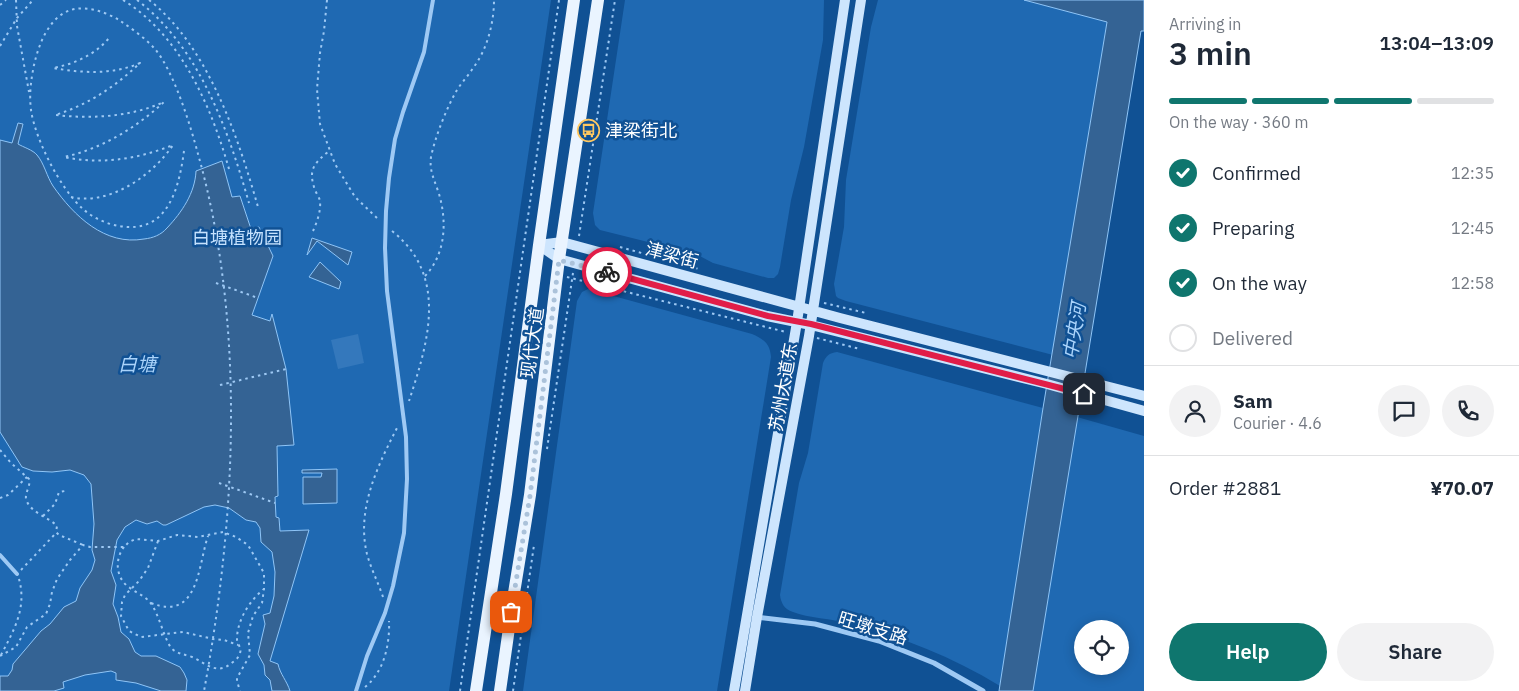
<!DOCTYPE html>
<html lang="en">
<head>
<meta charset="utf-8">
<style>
  body { margin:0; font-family:"IBM Plex Sans","Noto Sans SC",sans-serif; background:#f2f2f3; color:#1f2937; height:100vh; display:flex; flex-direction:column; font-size:19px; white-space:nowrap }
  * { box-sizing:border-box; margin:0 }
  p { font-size:16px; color:#747a83 }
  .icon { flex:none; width:28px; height:28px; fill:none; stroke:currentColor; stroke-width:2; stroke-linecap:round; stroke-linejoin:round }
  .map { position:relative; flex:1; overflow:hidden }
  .details { display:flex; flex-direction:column; background:#fff; width:375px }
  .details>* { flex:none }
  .tools { position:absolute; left:1074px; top:620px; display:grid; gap:10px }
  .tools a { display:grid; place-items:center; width:55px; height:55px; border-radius:50%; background:#fff; box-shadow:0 2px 12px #0003; font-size:25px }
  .pin { position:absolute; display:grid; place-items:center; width:42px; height:42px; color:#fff; margin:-21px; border-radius:10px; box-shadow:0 2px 8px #0006 }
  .courier { position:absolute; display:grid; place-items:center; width:50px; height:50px; margin:-25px; border:4px solid #e11d48; border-radius:50%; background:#fff; color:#222; box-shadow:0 1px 6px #0007 }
  .summary em { font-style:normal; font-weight:600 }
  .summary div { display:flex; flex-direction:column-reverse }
  .summary { display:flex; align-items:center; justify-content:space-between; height:85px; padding:0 25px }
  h1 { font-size:32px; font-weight:600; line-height:38px }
  .bar { display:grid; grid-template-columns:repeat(4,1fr); gap:8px 5px; align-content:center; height:60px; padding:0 25px }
  .bar i { height:6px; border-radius:4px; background:#e0e1e3 }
  .bar .active { background:#0f766e }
  .bar p { grid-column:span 4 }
  .line { display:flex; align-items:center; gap:12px; padding:0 25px; border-top:1px solid #e0e1e3 }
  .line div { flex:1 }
  .round { display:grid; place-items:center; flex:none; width:52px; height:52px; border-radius:26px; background:#f2f2f3 }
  ol { padding:0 25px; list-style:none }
  li { display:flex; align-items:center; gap:15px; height:55px }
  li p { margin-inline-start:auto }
  li .icon { padding:5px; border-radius:50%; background:#0f766e; color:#fff; stroke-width:4 }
  li:last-child { color:#747a83 }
  li i { width:28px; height:28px; border:2px solid #e0e1e3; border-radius:50% }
  .action { display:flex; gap:10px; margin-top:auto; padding:10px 25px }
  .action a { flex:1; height:58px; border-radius:30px; background:#0f766e; color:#fff; font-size:20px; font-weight:600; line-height:58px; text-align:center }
  .action a+a { background:#f2f2f3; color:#1f2937 }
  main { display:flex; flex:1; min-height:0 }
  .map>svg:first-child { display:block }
</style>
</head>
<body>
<main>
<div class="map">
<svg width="1144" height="691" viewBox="0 0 1144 691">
  <rect width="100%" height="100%" fill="#105194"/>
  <!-- green -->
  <path fill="#1f69b2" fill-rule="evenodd" d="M 0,0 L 551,0 L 449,691 L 0,691 Z
    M 625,0 L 824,0 L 823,40 L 804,147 L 791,200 L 780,267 L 778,274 L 774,278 L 768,278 L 713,263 L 696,254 L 600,230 L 595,225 L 593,213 Z
    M 878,0 L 1024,0 L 1107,21 L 1053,355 L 846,301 L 838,298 L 836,296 L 834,284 L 844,227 L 846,180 L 871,27 Z
    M 588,289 L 752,334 C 763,339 770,343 771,357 L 717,691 L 523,691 L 577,301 L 582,292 Z
    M 837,352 L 1043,408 L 1000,686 C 953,657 902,637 849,623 C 832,619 808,618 793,612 C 784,609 781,603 780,595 L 799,483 L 808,453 L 823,363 C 826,356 829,353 837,352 Z
    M 1077,417 L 1144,436 L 1144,691 L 1033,691 ZM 1082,629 L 1120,629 L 1120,666 L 1082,666 Z"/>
  <!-- water -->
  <path fill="#346394" stroke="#8fc5f7" d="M 1024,0 L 1144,0 L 1144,31 L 1141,31 L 1033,691 L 999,691 L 1043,408 L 1107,22 Z
    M 18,123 L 23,124 L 18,144 C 23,147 33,150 37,155 C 44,163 47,177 53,186 C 74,216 105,246 144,239 C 153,238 161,235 167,228 C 182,212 195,193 196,171 L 222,161 L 232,197 L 240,196 L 251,229 L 259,227 L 273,256 L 252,315 L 270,321 L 272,314 L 286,369 L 294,445 L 277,446 L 278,496 L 275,497 L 276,517 L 279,518 L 280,531 L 309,530 L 270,661 L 278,664 C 280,674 287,681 290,691 L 272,691 L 270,680 L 265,675 L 264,665 L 258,654 L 265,624 L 263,615 L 270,613 L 274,596 L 275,572 L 272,552 L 261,542 L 260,528 L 256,522 L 246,520 L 229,508 L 215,505 L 204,507 L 166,525 L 163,525 L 157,521 L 147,524 L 136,520 L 125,527 L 117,540 L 111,571 L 116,585 L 113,604 L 118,617 L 121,632 L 129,639 L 135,652 L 141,656 L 156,656 L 180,667 L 184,673 L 187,680 L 186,691 L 161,691 L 136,683 L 116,680 L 116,673 L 111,671 L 85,675 L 63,682 L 64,688 L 54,691 L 0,691 L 0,676 L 8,676 L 12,670 L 13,664 L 41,631 L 50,624 L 64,607 L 76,601 L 80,588 L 92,570 L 95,560 L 92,550 L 94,524 L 91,484 L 84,475 L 70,470 L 52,472 L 33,471 L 22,467 L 0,432 L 0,140 L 12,143 Z
    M 312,238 L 352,252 L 348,265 L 317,241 L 307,255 Z
    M 320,262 L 341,282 L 339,289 L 309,277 Z
    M 337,469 L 337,503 L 303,504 L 303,477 L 321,477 L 322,473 L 302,473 L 302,470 Z"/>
  <!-- building -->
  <path fill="#3478bc" d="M 358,334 L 364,363 L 338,369 L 331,340 Z"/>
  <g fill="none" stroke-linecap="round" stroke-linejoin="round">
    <!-- path -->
    <path stroke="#9ec9f4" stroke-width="2" stroke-dasharray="2.5 4" stroke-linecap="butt" d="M 16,0 L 17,26 L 29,92
      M 123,0 C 181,36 211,106 229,169
      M 137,0 C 200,48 228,130 249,203
      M 149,0 C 208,46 238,137 258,207
      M 327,0 L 324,31 L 320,53 L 317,89 L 320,124 L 335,164 L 355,197 L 379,220
      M 0,5 L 6,0
      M 0,46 L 17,18 L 33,0
      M 184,151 C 179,188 168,235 119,226 C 107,224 93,218 83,209 C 61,190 35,139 31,110 C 29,94 31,80 34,65 C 38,48 44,31 56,19 C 74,1 100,9 119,20 C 131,28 145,38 155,49 C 174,72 190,124 198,154 C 246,324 236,519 204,691
      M 71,197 C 109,206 152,176 173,145 C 138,159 101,165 64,157 C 101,149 136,128 164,102 C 130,117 92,119 55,115 C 88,105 116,86 140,63 C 113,75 82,73 53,68 C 74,64 95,55 109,38
      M 313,231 C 317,222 321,211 320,201 C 319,196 315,192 314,187 C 308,168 316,162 329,151
      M 392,231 C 449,276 428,343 409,401
      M 579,236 L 615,0
      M 620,247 L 699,269
      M 425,276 C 446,254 447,221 439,194 C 435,181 429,171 431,157 C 435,137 447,107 457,90 C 462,82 468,76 473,68 C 487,50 494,23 494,0
      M 567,277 L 786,332
      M 216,283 L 258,298
      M 824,303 L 866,313
      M 817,338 L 860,349
      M 220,385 L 286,369
      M 547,449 L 573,273
      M 0,450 L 11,463 L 29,479 C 31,486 25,492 26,499 C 30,513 49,517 57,526 L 56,532 L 59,535 L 83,545
      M 219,483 L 275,503
      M 0,498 L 8,495 L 27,477
      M 43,516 L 55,504 L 59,492 L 65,491
      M 158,541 L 148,568 L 139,581 L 125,595 L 122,602 L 121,616 L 129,631 L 141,637 L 183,632 L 213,639 L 224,640 L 238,645
      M 124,547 C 114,560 116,579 130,588 C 138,594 146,596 152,605 C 160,618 163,635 171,648 C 177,654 184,654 192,657 C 207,664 217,676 233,662 C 236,660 239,657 240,653 C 242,648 237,644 237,639 C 237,620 250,600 264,589
      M 21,570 L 56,533
      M 383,597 C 378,582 371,569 367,554 C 356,509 378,465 398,426
      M 151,603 C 199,622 198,565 208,536
      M 1,655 C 14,630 27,608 19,579
      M 0,656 L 16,647 L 27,627 L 46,614 L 50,604 L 52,592 L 57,579 L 70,560 L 83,545 L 90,547 L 124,547 L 129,542 L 136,539 L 158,541 L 177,535 L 198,537 L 223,532 L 236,537 L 248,545 L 264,573 L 264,589 L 262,603 L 253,616 L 248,633 L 250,655 L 237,678 L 237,681 L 240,691
      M 365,687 C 384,672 390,644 389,621
      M 460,691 L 559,0
      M 513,691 L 534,545"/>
    <!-- service -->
    <path stroke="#9ec9f4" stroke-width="4" d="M 0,555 L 17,574
      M 356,691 L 367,656 L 385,613 L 393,586 L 404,533 L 407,479 L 406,437 L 387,291 L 385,248 L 386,211 L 389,178 L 395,139 L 403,112 L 424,52 L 433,0"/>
    <!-- minor -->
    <path stroke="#9ec9f4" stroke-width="5" d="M 755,617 L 815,624 L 879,641 L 934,663 L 983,691"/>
    <!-- secondary -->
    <path stroke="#cde5fd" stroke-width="10" d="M 539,245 L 559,259 L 767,316 L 811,325 L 1047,384 L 1144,411
      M 539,245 L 562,242 L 840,318 L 1144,396
      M 734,691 L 797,322 L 845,0
      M 745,691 L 757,617 L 809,336 L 861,0"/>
    <!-- primary -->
    <path stroke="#eaf4ff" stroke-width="12" d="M 476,691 L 506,494 L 539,245 L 574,0
      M 500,691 L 514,593 L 530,495 L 559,259 L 598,0"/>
  </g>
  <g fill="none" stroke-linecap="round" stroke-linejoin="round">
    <!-- done -->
    <path stroke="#abc2da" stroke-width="5" stroke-dasharray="0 9" d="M 511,612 L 530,496 L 559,260 L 607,272"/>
    <!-- route -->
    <path stroke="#e11d48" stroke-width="6" d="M 607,272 L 768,316 L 811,324 L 1084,394"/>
  </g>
  <!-- icons -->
  <defs>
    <symbol id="bus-ring" viewBox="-11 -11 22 22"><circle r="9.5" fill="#105194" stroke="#ffc860" stroke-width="1.5"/><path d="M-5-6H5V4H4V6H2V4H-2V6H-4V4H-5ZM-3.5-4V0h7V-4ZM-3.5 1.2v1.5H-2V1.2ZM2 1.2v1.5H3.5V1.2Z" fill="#ffc860"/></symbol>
  </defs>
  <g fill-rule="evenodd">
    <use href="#bus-ring" x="576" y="118" width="25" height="25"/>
  </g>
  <g text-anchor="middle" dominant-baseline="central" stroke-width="5" stroke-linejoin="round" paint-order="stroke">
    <!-- poi labels -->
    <g font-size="18" fill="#fff" stroke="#105194" text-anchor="start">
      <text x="605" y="130">津梁街北</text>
    </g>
    <!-- park labels -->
    <g font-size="18" fill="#c6e2fe" stroke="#105194">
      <text x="237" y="237">白塘植物园</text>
    </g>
    <!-- street labels -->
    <g font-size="18" fill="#fff" stroke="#105194">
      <text transform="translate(672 255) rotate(15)">津梁街</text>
      <text transform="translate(532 343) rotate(-82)">现代大道</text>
      <text transform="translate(783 387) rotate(-80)">苏州大道东</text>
      <text transform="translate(873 628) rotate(17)">旺墩支路</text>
    </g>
    <!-- water labels -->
    <g font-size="19" font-style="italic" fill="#aad3fa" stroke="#105194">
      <text transform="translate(1074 331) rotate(-81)">中央河</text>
      <text x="137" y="364">白塘</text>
    </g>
  </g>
</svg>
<div class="tools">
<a><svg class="icon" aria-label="locate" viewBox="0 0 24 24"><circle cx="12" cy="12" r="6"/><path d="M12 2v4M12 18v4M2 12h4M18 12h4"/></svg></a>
</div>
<div class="pin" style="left:511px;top:612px;background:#ea580c"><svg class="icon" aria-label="bag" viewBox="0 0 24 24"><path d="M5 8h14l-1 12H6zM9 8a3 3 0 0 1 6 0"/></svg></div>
<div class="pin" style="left:1084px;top:394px;background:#1f2937"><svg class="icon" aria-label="home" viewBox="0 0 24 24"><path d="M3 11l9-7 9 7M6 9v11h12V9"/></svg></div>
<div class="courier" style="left:607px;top:272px"><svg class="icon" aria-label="bike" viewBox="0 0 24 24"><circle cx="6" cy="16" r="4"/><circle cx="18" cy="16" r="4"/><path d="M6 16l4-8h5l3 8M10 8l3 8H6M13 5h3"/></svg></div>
</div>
<section class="details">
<div class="summary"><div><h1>3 min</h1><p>Arriving in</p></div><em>13:04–13:09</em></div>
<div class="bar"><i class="active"></i><i class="active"></i><i class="active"></i><i></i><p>On the way · 360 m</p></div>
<ol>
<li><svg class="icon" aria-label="check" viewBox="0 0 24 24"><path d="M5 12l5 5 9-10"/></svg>Confirmed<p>12:35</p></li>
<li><svg class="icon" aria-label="check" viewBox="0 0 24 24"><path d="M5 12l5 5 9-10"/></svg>Preparing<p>12:45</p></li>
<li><svg class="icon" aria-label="check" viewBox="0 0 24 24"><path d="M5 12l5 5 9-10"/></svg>On the way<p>12:58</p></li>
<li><i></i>Delivered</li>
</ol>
<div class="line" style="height:90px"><a class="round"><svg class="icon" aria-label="person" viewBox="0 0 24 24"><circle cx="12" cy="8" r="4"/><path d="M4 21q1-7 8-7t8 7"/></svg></a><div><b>Sam</b><p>Courier · 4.6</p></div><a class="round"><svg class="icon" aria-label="chat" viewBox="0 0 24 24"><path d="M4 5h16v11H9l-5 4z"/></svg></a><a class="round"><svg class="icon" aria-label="phone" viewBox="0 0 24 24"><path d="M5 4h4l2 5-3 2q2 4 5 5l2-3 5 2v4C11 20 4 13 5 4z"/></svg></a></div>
<div class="line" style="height:65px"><div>Order #2881</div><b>¥70.07</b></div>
<div class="action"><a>Help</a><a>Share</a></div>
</section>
</main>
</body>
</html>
